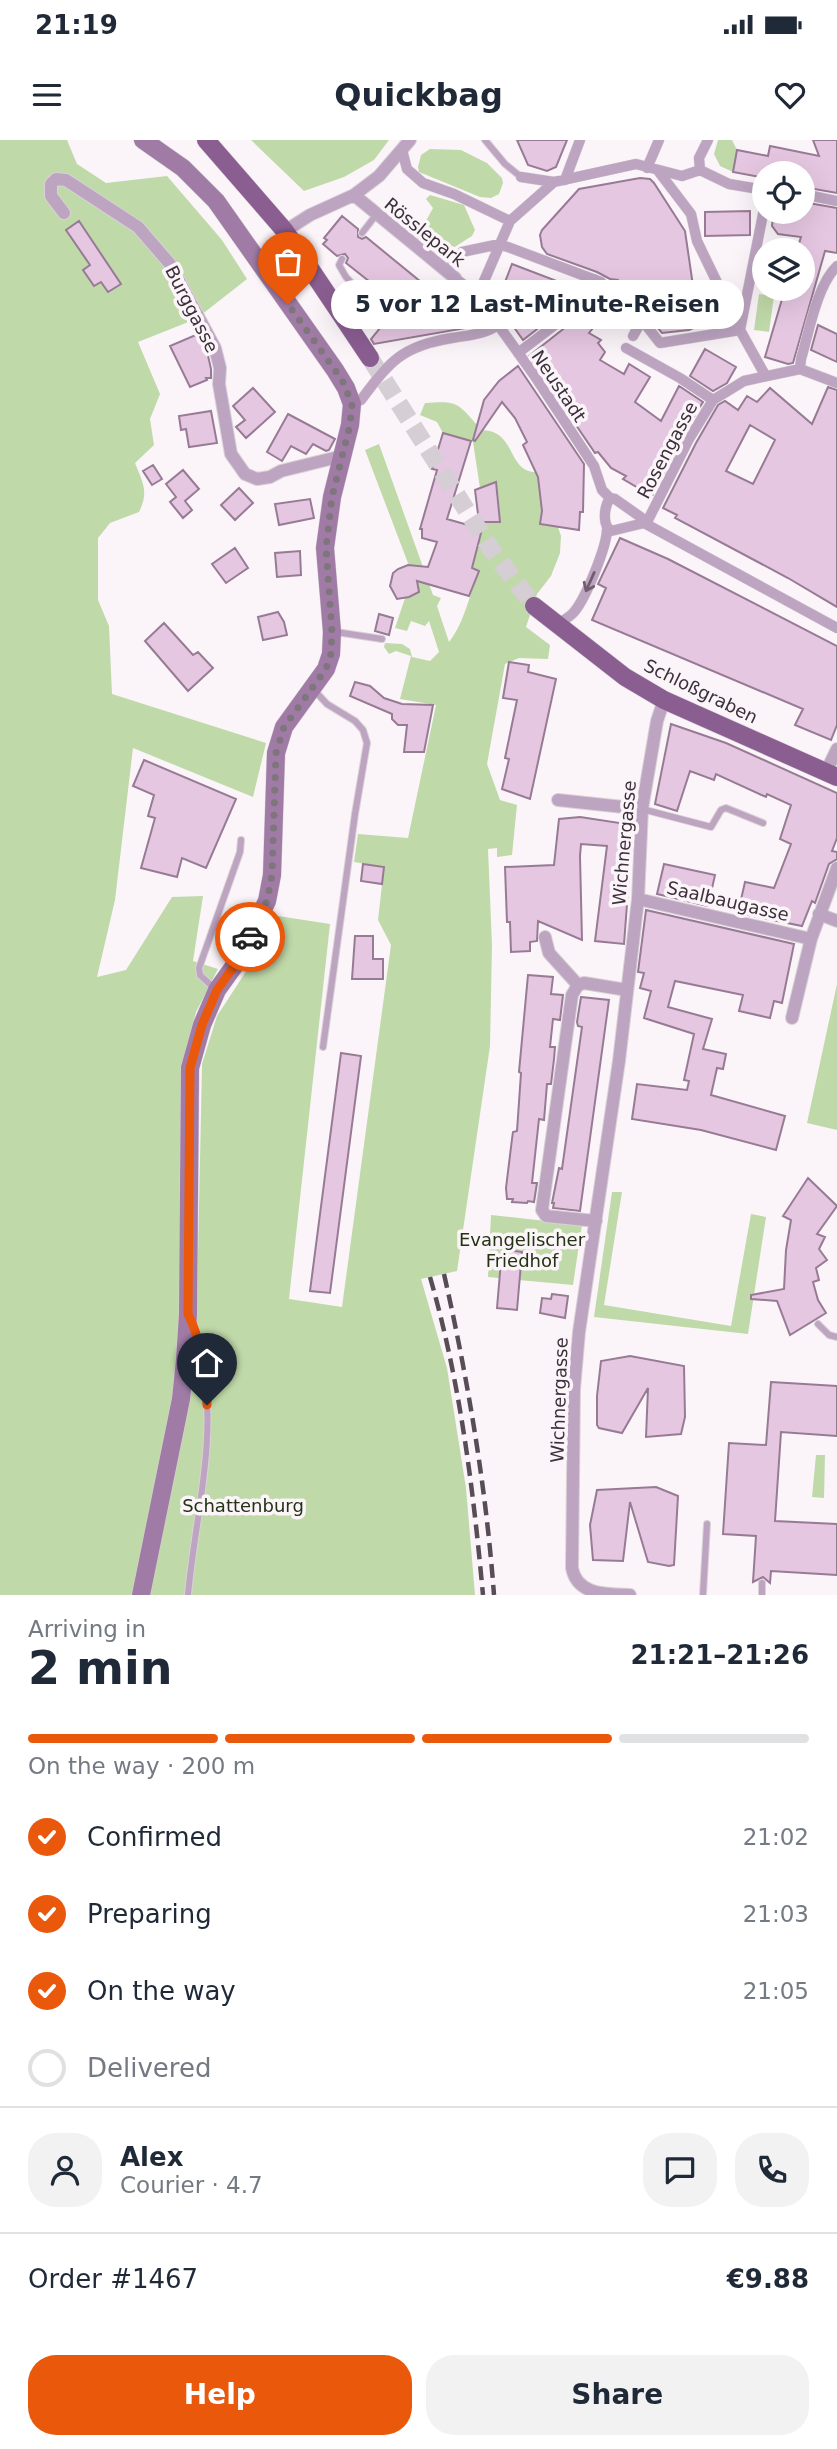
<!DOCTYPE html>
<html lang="en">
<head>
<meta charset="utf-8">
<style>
  body { margin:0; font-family:"DejaVu Sans",sans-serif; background:#f2f2f3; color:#1f2937; height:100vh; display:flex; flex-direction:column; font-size:26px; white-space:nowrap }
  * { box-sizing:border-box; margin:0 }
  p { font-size:23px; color:#747a83 }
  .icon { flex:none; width:38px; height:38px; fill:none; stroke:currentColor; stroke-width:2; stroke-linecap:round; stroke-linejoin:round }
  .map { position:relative; height:1455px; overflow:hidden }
  .drawer { display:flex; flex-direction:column; background:#fff; flex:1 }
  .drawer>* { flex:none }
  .controls { position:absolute; left:752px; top:21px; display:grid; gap:14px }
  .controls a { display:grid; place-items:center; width:63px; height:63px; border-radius:50%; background:#fff; box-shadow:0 7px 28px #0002; font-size:35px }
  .pin { position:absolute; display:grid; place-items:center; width:60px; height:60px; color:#fff; margin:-72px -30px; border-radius:50% 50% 50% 0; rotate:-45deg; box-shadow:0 0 7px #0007 }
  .pin .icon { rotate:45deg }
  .courier { position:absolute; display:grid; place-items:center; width:70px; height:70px; margin:-35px; border:5px solid #ea580c; border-radius:50%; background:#fff; color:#222; box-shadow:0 2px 9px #0007 }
  .bubble { position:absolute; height:49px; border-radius:24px; background:#fff; box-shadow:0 7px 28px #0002; font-size:23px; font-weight:700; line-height:49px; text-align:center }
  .head em { font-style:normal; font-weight:700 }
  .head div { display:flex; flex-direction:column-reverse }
  .head { display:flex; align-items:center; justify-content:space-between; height:119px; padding:0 28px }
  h1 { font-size:46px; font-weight:700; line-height:52px }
  .bar { display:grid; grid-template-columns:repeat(4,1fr); gap:10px 7px; align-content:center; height:84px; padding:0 28px }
  .bar i { height:9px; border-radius:5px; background:#e0e1e3 }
  .bar .active { background:#ea580c }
  .bar p { grid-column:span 4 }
  .line { display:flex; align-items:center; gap:18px; padding:0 28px; border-top:2px solid #e0e1e3 }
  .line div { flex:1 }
  .round { display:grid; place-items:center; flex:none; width:74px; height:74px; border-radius:28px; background:#f2f2f3 }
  ol { padding:0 28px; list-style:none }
  li { display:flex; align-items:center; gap:21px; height:77px }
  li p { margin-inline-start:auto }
  li .icon { padding:7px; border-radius:50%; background:#ea580c; color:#fff; stroke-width:4 }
  li:last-child { color:#747a83 }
  li i { width:38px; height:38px; border:4px solid #e0e1e3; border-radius:50% }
  .cta { display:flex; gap:14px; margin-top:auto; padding:14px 28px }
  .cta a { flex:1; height:80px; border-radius:28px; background:#ea580c; color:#fff; font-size:28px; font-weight:700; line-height:80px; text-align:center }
  .cta a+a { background:#f2f2f3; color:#1f2937 }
  .status { display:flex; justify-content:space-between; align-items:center; height:49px; padding:0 35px; background:#fff; direction:ltr }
  .status svg { height:19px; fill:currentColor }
  header { display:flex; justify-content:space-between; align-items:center; height:91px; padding:0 28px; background:#fff; font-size:32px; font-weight:700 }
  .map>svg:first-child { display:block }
</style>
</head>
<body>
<div class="status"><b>21:19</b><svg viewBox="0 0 49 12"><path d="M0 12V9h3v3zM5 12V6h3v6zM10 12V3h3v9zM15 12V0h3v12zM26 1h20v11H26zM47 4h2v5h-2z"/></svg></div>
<header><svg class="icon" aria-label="menu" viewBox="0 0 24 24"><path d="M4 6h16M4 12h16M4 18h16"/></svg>Quickbag<svg class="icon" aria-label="heart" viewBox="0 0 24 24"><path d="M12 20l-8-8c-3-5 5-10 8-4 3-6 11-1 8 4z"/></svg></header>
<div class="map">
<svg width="837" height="1455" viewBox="0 0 837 1455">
  <rect width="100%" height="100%" fill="#fbf5fa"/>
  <!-- green -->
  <path fill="#c0d9a9" d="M 0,0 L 67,0 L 77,24 L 106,43 L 167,36 L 222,100 L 247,139 L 196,179 L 138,202 L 160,254 L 150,279 L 154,305 L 135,323 C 143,343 149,352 139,372 L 110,383 L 98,398 L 98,460 L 109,486 L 112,554 L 266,603 L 253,657 L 133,608 L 115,760 L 97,837 L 126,830 L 172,757 L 203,756 L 193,821 L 218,829 L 196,872 L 183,923 L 179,1167 L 197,1164 L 202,924 L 217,876 L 245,833 L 278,776 L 330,784 L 289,1159 L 342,1167 L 391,805 L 378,780 L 384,727 L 354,722 L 358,694 L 408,698 L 436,565 L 400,559 L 411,516 L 396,511 L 389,514 L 384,507 L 385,503 L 402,504 L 410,509 L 412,517 L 430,521 L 439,512 L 429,481 L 425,486 L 411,481 L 407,491 L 395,488 L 405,458 L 419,452 L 365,310 L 379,304 L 433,455 L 441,458 L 437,466 L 449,502 C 465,482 469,455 479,431 L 472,428 L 484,382 L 500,382 L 496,343 L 480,348 L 473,302 L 443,293 L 437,282 L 420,275 L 425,263 C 455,261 457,261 477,285 L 476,289 C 481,290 488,290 493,292 C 516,301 510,334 539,332 L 542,365 L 540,384 L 558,387 L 561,396 L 560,413 L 551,436 L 537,454 L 526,487 L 550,505 L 548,519 L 519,518 L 505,524 L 487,624 L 500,660 L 517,665 L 512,715 L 497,717 L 497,708 L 488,709 L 492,805 L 490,906 L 457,1131 L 421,1139 L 447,1228 L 466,1348 L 475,1455 L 0,1455 Z
    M 251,0 L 389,0 L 374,20 L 344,37 L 304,51 Z
    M 718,0 L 732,0 L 737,10 L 733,32 L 720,26 L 714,14 Z
    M 430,9 L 461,10 L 487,23 L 502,38 L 503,43 L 499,54 L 491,58 L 480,57 L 419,32 L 418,27 L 421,15 Z
    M 430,55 L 464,65 L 475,90 L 472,96 L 453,108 L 440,107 L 384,63 L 389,57 L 419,81 L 423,81 L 427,79 L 433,68 L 426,59 Z
    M 759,154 L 774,156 L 769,192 L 754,190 Z
    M 837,844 L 837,990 L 807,983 Z
    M 612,1052 L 622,1052 L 604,1165 L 731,1186 L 751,1074 L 766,1077 L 748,1194 L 594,1177 Z
    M 491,1075 L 582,1085 L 573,1145 L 488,1137 Z
    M 816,1315 L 825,1315 L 824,1358 L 812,1357 Z"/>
  <!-- building -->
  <path fill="#e6c7e2" stroke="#977b94" stroke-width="2" fill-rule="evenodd" d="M 517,0 L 567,0 L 556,27 L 547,31 L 528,25 Z
    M 813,0 L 837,0 L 837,53 L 803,47 L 803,33 L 765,33 L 765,38 L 733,32 L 737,10 L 768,16 L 770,6 L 819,16 Z
    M 640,38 L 650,39 L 654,43 L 685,91 L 698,180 L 696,187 L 689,190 L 662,193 L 618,140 L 610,139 L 597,132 L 547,114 L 542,107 L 540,95 L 542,90 L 579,49 Z
    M 803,62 L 837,68 L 837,113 L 825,111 L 793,223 L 788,224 L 765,217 L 785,149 L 803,149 L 803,110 L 797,110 L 801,97 L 778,94 L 772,86 L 773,77 L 780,72 L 803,72 Z
    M 750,71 L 750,95 L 705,96 L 705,72 Z
    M 342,76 L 358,89 L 358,97 L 362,99 L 366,97 L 443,160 L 438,166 L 466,188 L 374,204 L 371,199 L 399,165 L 346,123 L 348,118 L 345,114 L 337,116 L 323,104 L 327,100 L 324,98 Z
    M 79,81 L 121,144 L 108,152 L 101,142 L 94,146 L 83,130 L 90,125 L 66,90 Z
    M 512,124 L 562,143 L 561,146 L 572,162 L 523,200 L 499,166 L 498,160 Z
    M 581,175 L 593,188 L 589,193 L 601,200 L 598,203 L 605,212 L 600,220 L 624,234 L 629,224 L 650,237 L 635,262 L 661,281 L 679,246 L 703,262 L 682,296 L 652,356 L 623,339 L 626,336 L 611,328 L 598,312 L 595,313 L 529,216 Z
    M 818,185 L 837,194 L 837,222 L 811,210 Z
    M 198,194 L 207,211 L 211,229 L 211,238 L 206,238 L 207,240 L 190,247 L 170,206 Z
    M 705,209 L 736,227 L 727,243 L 713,251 L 690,236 Z
    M 518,226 L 584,324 L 583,372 L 580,372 L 579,390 L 540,384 L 542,371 L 538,337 L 523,305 L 527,302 L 515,278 L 502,262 L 475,301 L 473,300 L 484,260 L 499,241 Z
    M 828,247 L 837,250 L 837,467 L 788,438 L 675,378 L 677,375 L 663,368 L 696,303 L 718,265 L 725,261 L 738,270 L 747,256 L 757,262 L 770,248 L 812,284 ZM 750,285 L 775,300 L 753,344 L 726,331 Z
    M 253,248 L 275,272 L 246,298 L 236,287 L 245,280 L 233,266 Z
    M 211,271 L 217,303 L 189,307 L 186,289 L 181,290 L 179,276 Z
    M 288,274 L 335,299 L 329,310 L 326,311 L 313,304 L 306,314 L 291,306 L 282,321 L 267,312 Z
    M 443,293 L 471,301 L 447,379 L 482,389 L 472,428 L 479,431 L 469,456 L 417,441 L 419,452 L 409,457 L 397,459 L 390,446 L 393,433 L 398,429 L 408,425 L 428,427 L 437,402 L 422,398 L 422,389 L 420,389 L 437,330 L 432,329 Z
    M 153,325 L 162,339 L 152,345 L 143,331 Z
    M 183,330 L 199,349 L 185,361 L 192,370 L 183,378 L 170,362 L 176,357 L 166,344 Z
    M 496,342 L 500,382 L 479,382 L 475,350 Z
    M 239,348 L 253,363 L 235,380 L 221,365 Z
    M 310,359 L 314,378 L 279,385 L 275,364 Z
    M 620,398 L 668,419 L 837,506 L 837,585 L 831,600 L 795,585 L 803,569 L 592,480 L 606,448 L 598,444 Z
    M 235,408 L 248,428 L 226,443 L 212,424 Z
    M 300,411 L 301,435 L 277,437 L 275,413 Z
    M 278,472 L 284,482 L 287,495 L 263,500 L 258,477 Z
    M 379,474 L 393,478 L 389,495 L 375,491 Z
    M 164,483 L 193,515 L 198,512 L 213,528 L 188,551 L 145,501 Z
    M 509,522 L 529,525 L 528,532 L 556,539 L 530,659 L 502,649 L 509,619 L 505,618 L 517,560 L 503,558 Z
    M 355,542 L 370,546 L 384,558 L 402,564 L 433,565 L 424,612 L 404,612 L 407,585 L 398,585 L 392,579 L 392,574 L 350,556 Z
    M 671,584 L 726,603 L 837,653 L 837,698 L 832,711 L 837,712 L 837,719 L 829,724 L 815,763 L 812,761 L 802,786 L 738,773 L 745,742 L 774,748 L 791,704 L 780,699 L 791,665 L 767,654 L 766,657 L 716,634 L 714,640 L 690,631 L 677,671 L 655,664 Z
    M 144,620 L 236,659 L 206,728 L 182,718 L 177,737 L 141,728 L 155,678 L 148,676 L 154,655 L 133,646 Z
    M 580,677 L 633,685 L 624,804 L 595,801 L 607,706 L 581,704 L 580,716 L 582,800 L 538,781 L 537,801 L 530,802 L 530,811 L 511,812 L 510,782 L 507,782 L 505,727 L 554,725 L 559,679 Z
    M 363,724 L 384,727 L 382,744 L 361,741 Z
    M 664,724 L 715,735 L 708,766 L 657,754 Z
    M 646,770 L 794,804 L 782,863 L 774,861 L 770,878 L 739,871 L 743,855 L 675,841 L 668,867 L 712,879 L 703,909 L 726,914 L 723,929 L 717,928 L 711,955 L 785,976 L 776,1010 L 701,990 L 632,979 L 637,944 L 687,950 L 689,941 L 684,940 L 694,894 L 644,878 L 651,851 L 640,848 L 644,833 L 638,832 Z
    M 355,796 L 373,796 L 373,819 L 383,819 L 383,839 L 352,839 Z
    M 528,835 L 553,837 L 551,854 L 563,855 L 560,880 L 553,879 L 550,907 L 555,907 L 554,919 L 551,944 L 547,944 L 544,980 L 539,979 L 532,1043 L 537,1043 L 534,1062 L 528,1061 L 527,1063 L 512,1062 L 513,1059 L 507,1059 L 506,1048 L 512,999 L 513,992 L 517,991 L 521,933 L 519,932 Z
    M 581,857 L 609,860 L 580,1071 L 553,1068 L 554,1063 L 552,1063 L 559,1028 L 562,1029 L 582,887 L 578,886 L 577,882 Z
    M 341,913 L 361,916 L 330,1153 L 310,1151 Z
    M 808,1038 L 837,1066 L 817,1094 L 825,1097 L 819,1109 L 827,1120 L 816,1128 L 819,1140 L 813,1142 L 818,1160 L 826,1173 L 790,1195 L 777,1161 L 751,1159 L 751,1155 L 784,1149 L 786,1110 L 791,1080 L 783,1076 Z
    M 502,1109 L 522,1112 L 517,1170 L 497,1168 Z
    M 552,1154 L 568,1156 L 565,1178 L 540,1173 L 542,1158 L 551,1159 Z
    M 630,1216 L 684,1226 L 685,1277 L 681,1294 L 646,1297 L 648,1248 L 622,1293 L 599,1288 L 597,1285 L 597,1256 L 601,1221 Z
    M 771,1242 L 837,1246 L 837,1296 L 781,1292 L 775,1381 L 837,1384 L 837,1435 L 771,1431 L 770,1443 L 763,1437 L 753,1442 L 756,1396 L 723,1394 L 729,1303 L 766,1305 Z
    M 656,1347 L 678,1356 L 674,1425 L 669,1426 L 648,1422 L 630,1362 L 623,1421 L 593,1420 L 590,1385 L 597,1350 Z"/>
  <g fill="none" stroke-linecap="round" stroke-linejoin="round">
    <!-- primary-tunnel -->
    <path stroke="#d5ced4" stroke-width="18" stroke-dasharray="18 9" stroke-linecap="butt" d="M 370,218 L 491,409 L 534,466"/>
    <defs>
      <path id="service" d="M 485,0 L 505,24 L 521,37
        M 362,93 L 376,75
        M 342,119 L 339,125 L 346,137 L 383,177
        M 445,130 L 462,112
        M 336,492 L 382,499
        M 314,550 L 327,564 L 355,581 L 363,590 L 367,603 L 355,674 L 323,907
        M 642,669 L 711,687 L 721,670 L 726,668 L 763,683
        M 215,849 L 200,835 L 199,828 L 240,712 L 241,700
        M 818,1184 L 829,1195 L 837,1197
        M 188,1455 C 195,1377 218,1298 202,1220 C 200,1207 199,1195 193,1184
        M 703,1455 L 707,1384
        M 762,1455 L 762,1443"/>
      <path id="pedestrian" d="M 708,0 L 699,18 L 700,30 L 729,44 L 765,50
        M 402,10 L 407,29 L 423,43 L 454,54 L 510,81
        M 647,28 L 659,0
        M 521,37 L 554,42 L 636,24 L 682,36 L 700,30
        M 565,40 L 580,0
        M 803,54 L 837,61
        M 462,112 L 500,104 L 601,142
        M 455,138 L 476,154 L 534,235 L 594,326 L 602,350 L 610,358 L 615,359 L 642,378 L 646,384 L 837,488
        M 613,146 L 619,151 L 660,203 L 740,190 L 697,101 L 691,74 L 659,32
        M 476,154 L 481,148 L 510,81 L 554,42
        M 633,196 L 642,180
        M 626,208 L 680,238 L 713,260
        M 518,213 L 581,165 L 594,139
        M 800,229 L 801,219 C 809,192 817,145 837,126
        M 765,235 L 740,190 L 764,69 L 765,52
        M 361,260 C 390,221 402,206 452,198 C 469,195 483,195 498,185
        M 610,358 C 604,367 602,385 611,391 L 644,383
        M 646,384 L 689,299 L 713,260 L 744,241 L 800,229 L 837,243
        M 557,485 C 562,481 570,477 574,472 C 586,458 607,406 607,389"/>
      <path id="minor" d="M 354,55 L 455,138
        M 64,73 L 51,56 L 51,44 L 56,39 L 66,40 L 138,87 L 170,124 L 215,208 L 220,228 L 219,244 L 231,314 L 245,334 L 257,339 L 270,337 L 281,331 L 342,316
        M 285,91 L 310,75 L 354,55 L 379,36 L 410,0
        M 826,632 L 837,609
        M 558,660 L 642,669
        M 638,759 L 811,799
        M 819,774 L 837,781
        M 545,797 L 549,813 L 578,845
        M 792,878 L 811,799 L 837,728
        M 596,1081 L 546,1076 L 542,1070 L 572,855 L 578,845 L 584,843 L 627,850
        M 630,1455 C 605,1454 577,1455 572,1428 L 574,1249 L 579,1192 L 619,921 L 638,759 L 642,669 L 657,581 L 664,560"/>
      <path id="secondary" d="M 141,1455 L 181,1259 L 185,1220 L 188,1174 L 190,928 L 202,885 L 217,850 L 237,822 L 267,761 L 272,735 L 276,613 L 284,587 L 326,529 L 331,514 L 332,492 L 325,408 L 332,357 L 350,285 L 352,264 L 346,248 L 335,230 L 216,61 L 183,28 L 143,0"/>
      <path id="primary" d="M 206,0 L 285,91 L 370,218
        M 534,466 L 625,537 L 664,560 L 837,637"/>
    </defs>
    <!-- service casing -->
    <use href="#service" stroke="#d9d2d7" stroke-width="8"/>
    <!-- pedestrian casing -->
    <use href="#pedestrian" stroke="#d9d2d7" stroke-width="11"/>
    <!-- minor casing -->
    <use href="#minor" stroke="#d9d2d7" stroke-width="14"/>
    <!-- secondary casing -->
    <use href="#secondary" stroke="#d9d2d7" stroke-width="19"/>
    <!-- primary casing -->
    <use href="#primary" stroke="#d9d2d7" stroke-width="19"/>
    <!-- service -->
    <use href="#service" stroke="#bda4c1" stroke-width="6"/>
    <!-- pedestrian -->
    <use href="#pedestrian" stroke="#bda4c1" stroke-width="10"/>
    <!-- minor -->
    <use href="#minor" stroke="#bda4c1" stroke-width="12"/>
    <!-- secondary -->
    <use href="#secondary" stroke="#a07ba6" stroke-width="18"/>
    <!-- primary -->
    <use href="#primary" stroke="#8b5e92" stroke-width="18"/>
    <!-- rail -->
    <path stroke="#584d56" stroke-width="4.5" stroke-dasharray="14 7" stroke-linecap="butt" d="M 444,1134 C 468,1240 486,1347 494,1455
      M 430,1137 C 460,1241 473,1347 483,1455"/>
  </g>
  <!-- one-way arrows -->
  <defs><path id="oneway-shaft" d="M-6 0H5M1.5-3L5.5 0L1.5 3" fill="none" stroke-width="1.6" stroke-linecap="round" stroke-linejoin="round" transform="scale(1.75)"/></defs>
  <use stroke="#705e70" href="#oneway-shaft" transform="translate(590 442) rotate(114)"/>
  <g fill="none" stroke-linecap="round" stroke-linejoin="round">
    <!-- done -->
    <path stroke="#7f757d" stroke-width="7" stroke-dasharray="0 12.6" d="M 250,797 L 267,761 L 272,735 L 276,613 L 284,587 L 326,529 L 331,514 L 332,492 L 326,408 L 332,357 L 350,285 L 352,264 L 342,240 L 288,164"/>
    <!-- route -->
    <path stroke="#ea580c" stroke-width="9" d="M 207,1265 C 206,1234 202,1202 188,1174 L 190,928 L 202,885 L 217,850 L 237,822 L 250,797"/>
  </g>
  <g text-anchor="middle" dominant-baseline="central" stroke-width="7" stroke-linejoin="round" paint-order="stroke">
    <!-- street labels -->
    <g font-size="18" fill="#3c303a" stroke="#fbf5fa">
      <text transform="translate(425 92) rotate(39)">Rösslepark</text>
      <text transform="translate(192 169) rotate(63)">Burggasse</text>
      <text transform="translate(559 246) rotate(56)">Neustadt</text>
      <text transform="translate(667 310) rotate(-62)">Rosengasse</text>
      <text transform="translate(701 551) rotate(26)">Schloßgraben</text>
      <text transform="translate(624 703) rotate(-85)">Wichnergasse</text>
      <text transform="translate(728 761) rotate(13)">Saalbaugasse</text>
      <text transform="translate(559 1260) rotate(-88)">Wichnergasse</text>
    </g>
    <!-- park labels -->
    <g font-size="18" fill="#233212" stroke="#fbf5fa">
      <text x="522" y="1099">Evangelischer<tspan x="522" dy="21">Friedhof</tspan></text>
      <text x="243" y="1365">Schattenburg</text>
    </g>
  </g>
</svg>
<div class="controls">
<a><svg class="icon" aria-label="locate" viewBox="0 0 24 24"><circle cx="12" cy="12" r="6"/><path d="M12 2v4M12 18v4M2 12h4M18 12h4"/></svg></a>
<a><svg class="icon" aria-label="layers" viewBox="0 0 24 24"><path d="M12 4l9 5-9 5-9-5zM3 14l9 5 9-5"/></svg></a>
</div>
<div class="pin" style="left:288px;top:164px;background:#ea580c"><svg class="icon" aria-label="bag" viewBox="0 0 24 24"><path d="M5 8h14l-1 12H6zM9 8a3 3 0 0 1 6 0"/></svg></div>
<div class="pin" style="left:207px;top:1265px;background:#1f2937"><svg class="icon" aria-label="home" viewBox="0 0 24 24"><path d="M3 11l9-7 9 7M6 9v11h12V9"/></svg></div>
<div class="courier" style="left:250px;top:797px"><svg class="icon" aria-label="car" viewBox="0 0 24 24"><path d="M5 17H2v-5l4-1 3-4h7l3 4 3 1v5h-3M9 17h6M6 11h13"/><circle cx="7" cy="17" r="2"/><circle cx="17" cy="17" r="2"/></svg></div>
<div class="bubble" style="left:331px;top:140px;width:413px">5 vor 12 Last-Minute-Reisen</div>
</div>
<section class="drawer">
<div class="head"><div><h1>2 min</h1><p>Arriving in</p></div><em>21:21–21:26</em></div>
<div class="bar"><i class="active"></i><i class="active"></i><i class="active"></i><i></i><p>On the way · 200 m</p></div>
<ol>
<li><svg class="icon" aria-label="check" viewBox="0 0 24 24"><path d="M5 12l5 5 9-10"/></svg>Confirmed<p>21:02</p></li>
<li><svg class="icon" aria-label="check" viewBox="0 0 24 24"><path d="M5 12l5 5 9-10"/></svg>Preparing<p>21:03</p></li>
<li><svg class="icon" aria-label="check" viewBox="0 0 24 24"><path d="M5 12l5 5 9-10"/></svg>On the way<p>21:05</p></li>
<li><i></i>Delivered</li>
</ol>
<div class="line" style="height:126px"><a class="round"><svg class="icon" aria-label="person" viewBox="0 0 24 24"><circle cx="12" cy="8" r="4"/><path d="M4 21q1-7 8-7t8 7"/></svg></a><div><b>Alex</b><p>Courier · 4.7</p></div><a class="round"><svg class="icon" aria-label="chat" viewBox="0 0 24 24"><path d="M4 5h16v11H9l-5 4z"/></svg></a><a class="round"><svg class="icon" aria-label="phone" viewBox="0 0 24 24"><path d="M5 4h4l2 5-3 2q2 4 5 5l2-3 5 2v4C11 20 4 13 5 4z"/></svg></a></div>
<div class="line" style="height:91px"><div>Order #1467</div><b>€9.88</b></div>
<div class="cta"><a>Help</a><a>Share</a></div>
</section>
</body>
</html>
